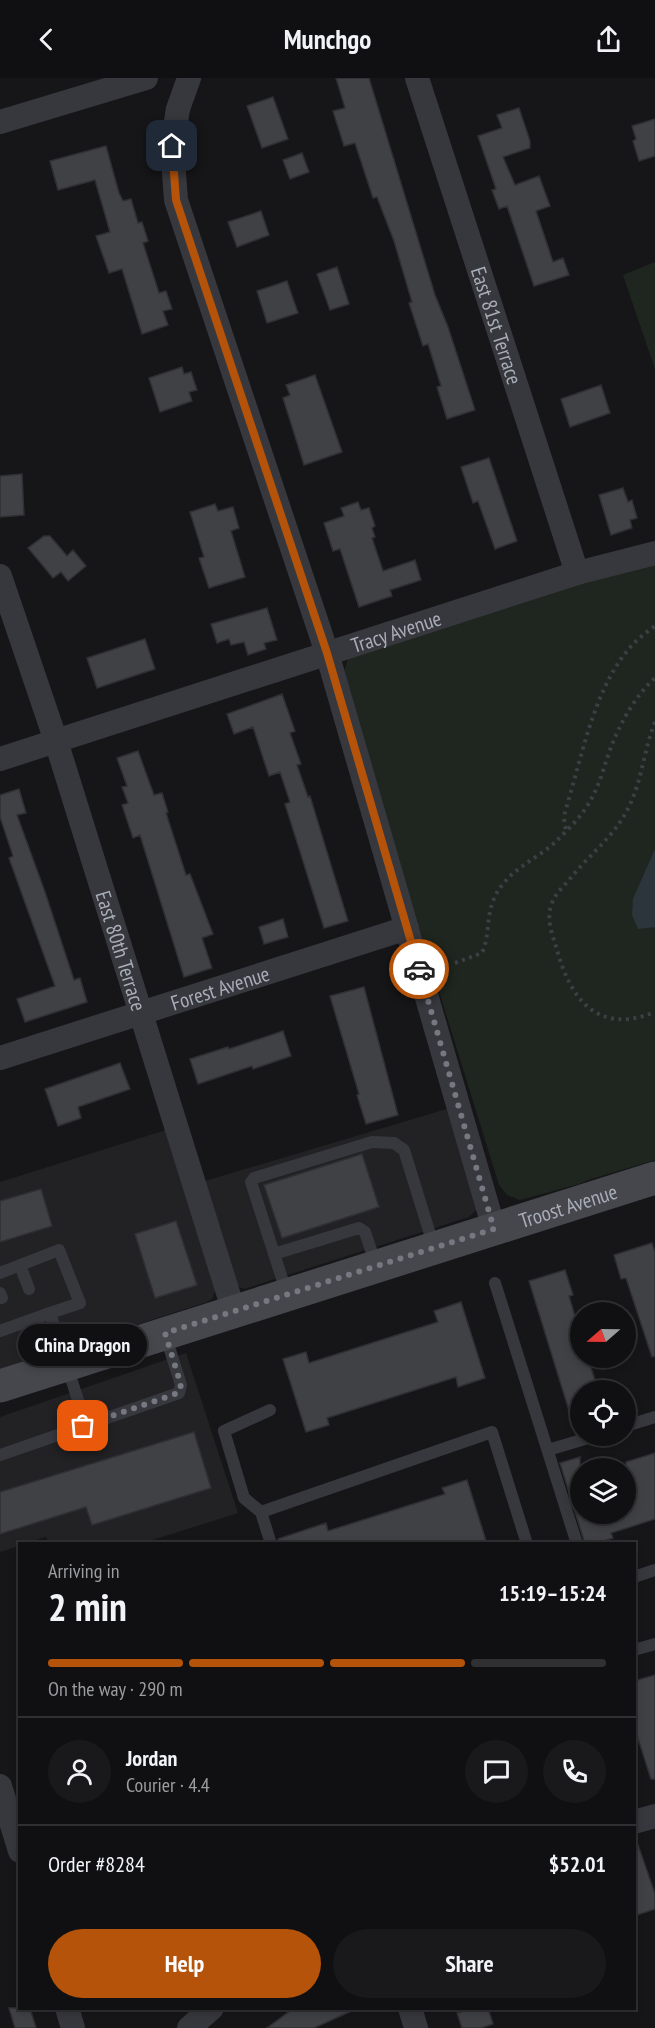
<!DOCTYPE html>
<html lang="en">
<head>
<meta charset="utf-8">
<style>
  body { margin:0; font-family:"PT Sans Narrow",sans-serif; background:#19191b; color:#f1f3f6; height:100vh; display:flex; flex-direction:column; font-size:22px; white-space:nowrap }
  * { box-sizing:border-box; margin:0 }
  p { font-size:20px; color:#9c9d9f }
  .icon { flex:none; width:33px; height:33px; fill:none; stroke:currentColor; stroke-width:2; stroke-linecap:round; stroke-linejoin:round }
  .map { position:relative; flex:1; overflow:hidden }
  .side { position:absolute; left:18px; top:1464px; width:618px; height:468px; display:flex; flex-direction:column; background:#101012; border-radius:0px; box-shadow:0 3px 9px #0003,0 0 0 2px #303032 }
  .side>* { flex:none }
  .needle { width:39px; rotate:250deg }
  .fabs { position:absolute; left:570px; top:1224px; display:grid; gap:12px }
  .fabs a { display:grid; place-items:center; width:66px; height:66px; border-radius:50%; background:#101012; box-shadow:0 3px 9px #0003,0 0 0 2px #303032; font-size:30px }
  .pin { position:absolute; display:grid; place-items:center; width:51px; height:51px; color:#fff; margin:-26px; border-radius:12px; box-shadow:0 3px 9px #0006 }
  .courier { position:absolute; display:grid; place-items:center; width:60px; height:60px; margin:-30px; border:4px solid #b45309; border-radius:50%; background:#fff; color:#222; box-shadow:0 2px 8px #0007 }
  .bubble { position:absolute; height:42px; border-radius:21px; background:#101012; box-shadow:0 3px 9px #0003,0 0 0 2px #303032; font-size:20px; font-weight:600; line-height:42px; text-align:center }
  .headline em { font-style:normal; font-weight:600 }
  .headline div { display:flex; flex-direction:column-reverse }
  .headline { display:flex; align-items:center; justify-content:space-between; height:102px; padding:0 30px }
  h1 { font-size:39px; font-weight:600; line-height:45px }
  .bar { display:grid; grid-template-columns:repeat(4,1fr); gap:9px 6px; align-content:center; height:72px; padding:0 30px }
  .bar i { height:8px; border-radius:4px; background:#303032 }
  .bar .on { background:#b45309 }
  .bar p { grid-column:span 4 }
  .line { display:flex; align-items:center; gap:15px; padding:0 30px; border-top:2px solid #303032 }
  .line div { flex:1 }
  .round { display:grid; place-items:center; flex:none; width:63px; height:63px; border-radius:32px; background:#19191b }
  .button { display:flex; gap:12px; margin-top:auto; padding:12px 30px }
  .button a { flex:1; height:69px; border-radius:36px; background:#b45309; color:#fff; font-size:24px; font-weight:600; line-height:69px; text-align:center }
  .button a+a { background:#19191b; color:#f1f3f6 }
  header { display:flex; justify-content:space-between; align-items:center; height:78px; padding:0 30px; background:#101012; font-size:27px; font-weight:600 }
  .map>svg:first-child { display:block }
</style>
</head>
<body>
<header><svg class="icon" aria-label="back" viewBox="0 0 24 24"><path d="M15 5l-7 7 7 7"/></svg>Munchgo<svg class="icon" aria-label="share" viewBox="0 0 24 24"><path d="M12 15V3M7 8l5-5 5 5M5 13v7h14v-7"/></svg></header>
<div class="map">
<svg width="655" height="1950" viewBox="0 0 655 1950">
  <rect width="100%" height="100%" fill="#161618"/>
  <!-- built -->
  <path fill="#222225" d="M 450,1030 L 477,1131 L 469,1139 L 244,1211 L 237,1208 L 205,1103 Z
    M 169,1051 L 216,1211 L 212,1221 L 207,1224 L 0,1291 L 0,1104 Z
    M 186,1275 L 238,1435 L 143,1465 L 49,1465 L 46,1459 L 26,1465 L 20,1466 L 19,1468 L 0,1474 L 0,1339 Z"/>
  <!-- green -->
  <path fill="#1e261f" d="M 655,184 L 655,291 L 623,197 Z
    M 655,487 L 655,1082 L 588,1102 L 579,1106 L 520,1122 L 507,1117 L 499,1107 L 342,600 L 349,578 L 581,504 Z"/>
  <!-- water -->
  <path fill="#2c353c" d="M 655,771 L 655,849 L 638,851 L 632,837 L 633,821 Z"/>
  <!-- building -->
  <path fill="#404145" stroke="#303034" stroke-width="1.5" d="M 336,0 L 369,0 L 435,217 L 448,249 L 475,332 L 447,341 L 437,309 L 441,308 L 428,266 L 423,268 L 409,225 L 412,224 L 394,163 L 377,119 L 373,120 L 355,65 L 344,68 L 333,33 L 345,30 Z
    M 273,19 L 288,61 L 262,70 L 247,28 Z
    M 519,30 L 530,63 L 530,70 L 503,79 L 515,107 L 539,98 L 550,128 L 536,133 L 553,184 L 563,180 L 569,197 L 534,208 L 507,128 L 499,131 L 492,112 L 496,111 L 478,58 L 502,50 L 497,37 Z
    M 655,41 L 655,78 L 639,83 L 633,63 L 636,61 L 632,48 Z
    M 106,68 L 119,115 L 123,123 L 131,121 L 138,145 L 142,144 L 148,163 L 143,165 L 159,215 L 166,213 L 172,231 L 163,233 L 168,247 L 142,256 L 122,191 L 109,195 L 96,158 L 110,154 L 95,102 L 58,112 L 50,83 Z
    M 302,75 L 309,94 L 290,101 L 283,82 Z
    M 261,133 L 269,157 L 237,169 L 228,144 Z
    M 337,189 L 349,226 L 330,232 L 317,196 Z
    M 287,203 L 298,235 L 267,245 L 257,213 Z
    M 182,289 L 184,296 L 191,294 L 197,312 L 189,314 L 192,323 L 160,334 L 149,300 Z
    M 315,297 L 342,374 L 304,387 L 283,320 L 290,317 L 286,307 Z
    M 601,307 L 610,335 L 570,349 L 561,321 Z
    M 489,380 L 517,463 L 495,471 L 478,423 L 473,425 L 461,389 Z
    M 22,396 L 24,437 L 0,439 L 0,398 Z
    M 623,410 L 628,424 L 632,422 L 637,440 L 630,442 L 632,450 L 611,457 L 599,417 Z
    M 358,424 L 361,432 L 369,430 L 375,448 L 372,450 L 375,459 L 372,460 L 383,493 L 415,482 L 421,502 L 390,512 L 392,518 L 359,529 L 340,471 L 333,473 L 324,445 L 344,438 L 341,430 Z
    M 215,426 L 218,433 L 233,429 L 239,450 L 231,453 L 245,499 L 209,510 L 199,480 L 204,479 L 190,434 Z
    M 44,458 L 50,458 L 67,478 L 73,472 L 86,488 L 68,503 L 61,494 L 53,500 L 28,470 Z
    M 267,530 L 277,562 L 264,565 L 266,571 L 248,577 L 244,564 L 231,567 L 229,561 L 217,565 L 211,546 Z
    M 145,561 L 155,591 L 97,610 L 87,580 Z
    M 282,616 L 295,653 L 290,655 L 301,686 L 297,687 L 308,719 L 310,718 L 348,843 L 324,850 L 285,726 L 290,724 L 280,694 L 269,698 L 253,649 L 234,656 L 227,636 Z
    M 138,673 L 154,717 L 162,715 L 168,734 L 166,735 L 186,797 L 190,796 L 213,856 L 202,860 L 212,890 L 184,899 L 140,757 L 133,760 L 122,727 L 128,725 L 122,709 L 127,708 L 117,680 Z
    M 19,711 L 26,735 L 17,737 L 45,814 L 74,902 L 80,900 L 87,924 L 25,944 L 17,921 L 55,908 L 9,780 L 13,778 L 0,739 L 0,717 Z
    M 283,841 L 288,859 L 264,866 L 259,849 Z
    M 364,909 L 398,1037 L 366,1046 L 357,1017 L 359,1016 L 330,918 Z
    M 283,953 L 291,978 L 253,991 L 252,988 L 198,1006 L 190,981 L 228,969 L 229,971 Z
    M 120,985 L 130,1011 L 78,1029 L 81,1040 L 58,1048 L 45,1011 Z
    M 362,1076 L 379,1129 L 282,1160 L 264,1107 Z
    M 41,1111 L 52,1148 L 0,1164 L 0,1123 Z
    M 176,1143 L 197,1207 L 155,1220 L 135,1156 Z
    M 652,1165 L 655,1174 L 655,1278 L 652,1279 L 626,1200 L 621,1201 L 614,1177 Z
    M 565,1192 L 573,1217 L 569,1218 L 580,1255 L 580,1280 L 588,1280 L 598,1312 L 580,1312 L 580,1354 L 576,1355 L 529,1203 Z
    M 461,1224 L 485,1300 L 458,1309 L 456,1299 L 327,1340 L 329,1347 L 306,1354 L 283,1281 L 306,1274 L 309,1285 L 438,1244 L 434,1233 Z
    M 194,1354 L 211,1410 L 92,1447 L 86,1429 L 0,1456 L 0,1414 Z
    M 655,1375 L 655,1441 L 611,1455 L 613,1460 L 595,1466 L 585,1466 L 560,1385 L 580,1379 L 580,1436 L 626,1436 L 626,1384 Z
    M 467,1402 L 487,1466 L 279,1466 L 278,1461 L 326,1445 L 328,1453 L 445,1416 L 442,1410 Z
    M 655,1597 L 655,1701 L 651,1701 L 634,1648 L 634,1603 Z
    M 634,1764 L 637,1764 L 655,1816 L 655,1831 L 634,1838 Z
    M 9,1930 L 30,1930 L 36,1950 L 15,1950 Z
    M 294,1930 L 358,1930 L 314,1950 L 267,1950 Z
    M 472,1930 L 488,1930 L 493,1946 L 481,1950 L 462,1950 L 457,1935 Z"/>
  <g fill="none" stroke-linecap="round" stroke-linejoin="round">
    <!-- path -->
    <path stroke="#3d3f44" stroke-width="4" stroke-dasharray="3 4.5" stroke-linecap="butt" d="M 655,644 C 643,674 642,707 625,736 C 611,761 587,779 569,802 C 562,810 554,817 551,828 C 546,842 553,858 557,872 C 571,923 599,957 655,934
      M 566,751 L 564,746 L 565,734 C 581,682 593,615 627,573 C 635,563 645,555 655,548
      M 455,885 L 482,875 C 492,853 483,830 503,806 C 516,789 537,780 553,766 C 566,754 580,740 589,725 C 600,707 604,688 611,669 C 621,644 635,618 655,600"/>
    <!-- service -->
    <path stroke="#37383d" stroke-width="12" d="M 274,1176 L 359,1150 L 365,1154 L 376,1187
      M 20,1187 L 29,1211
      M 0,1195 L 59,1172 L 80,1225 L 50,1235
      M 495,1205 L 577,1466
      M 0,1215 L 2,1220
      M 287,1216 L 251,1104 L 254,1100 L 372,1064 L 394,1065 L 404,1072 L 434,1169
      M 0,1253 L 50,1235 L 86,1347
      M 626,1348 L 655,1339
      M 548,1372 L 595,1358
      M 0,1377 L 179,1315 L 181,1307 L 165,1256
      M 261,1434 L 244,1420 L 224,1353 L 270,1332
      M 271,1466 L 261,1434 L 492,1354 L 527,1466
      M 634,1499 L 655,1492
      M 634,1572 L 655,1566"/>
    <!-- minor -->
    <g stroke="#37383d" stroke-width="24">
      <path d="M 189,0 L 178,31 L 172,68 L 176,122 L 327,575 L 494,1151"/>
      <path id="s1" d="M 417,0 L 577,495"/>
      <path d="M 0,44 L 146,0"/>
      <path id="s2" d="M 0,498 L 56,663 L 234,1234"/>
      <path id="s3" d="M 0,681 L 577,495 L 655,475"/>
      <path id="s4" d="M 0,980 L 407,850"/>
      <path d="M 0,1708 L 20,1773"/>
      <path d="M 634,1744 L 655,1738"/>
      <path d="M 67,1930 L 73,1950"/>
      <path d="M 410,1930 L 416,1950"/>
      <path d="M 189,1950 L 212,1930"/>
    </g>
    <!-- secondary -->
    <path stroke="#45474d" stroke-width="33" id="s5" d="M 0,1308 L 655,1100"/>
  </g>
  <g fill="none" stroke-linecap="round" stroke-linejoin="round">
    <!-- done -->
    <path stroke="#757880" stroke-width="6" stroke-dasharray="0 10.8" d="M 83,1348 L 178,1315 L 181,1307 L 165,1255 L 494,1151 L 419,891"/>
    <!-- route -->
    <path stroke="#b45309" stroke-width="8" d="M 172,68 L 176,122 L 327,575 L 419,891"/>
  </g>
  <g text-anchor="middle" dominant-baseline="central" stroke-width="4.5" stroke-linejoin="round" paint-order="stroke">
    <!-- street labels -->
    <g font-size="21" fill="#a8adb8" stroke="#111113">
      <text stroke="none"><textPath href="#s1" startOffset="260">East 81st Terrace</textPath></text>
      <text stroke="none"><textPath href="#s3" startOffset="416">Tracy Avenue</textPath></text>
      <text stroke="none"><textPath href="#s2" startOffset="394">East 80th Terrace</textPath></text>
      <text stroke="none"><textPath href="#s4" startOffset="231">Forest Avenue</textPath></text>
      <text stroke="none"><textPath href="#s5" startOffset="596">Troost Avenue</textPath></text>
    </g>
  </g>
</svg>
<div class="fabs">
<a><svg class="needle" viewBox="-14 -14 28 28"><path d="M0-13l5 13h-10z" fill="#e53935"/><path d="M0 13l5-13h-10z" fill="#9c9d9f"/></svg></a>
<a><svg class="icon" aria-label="locate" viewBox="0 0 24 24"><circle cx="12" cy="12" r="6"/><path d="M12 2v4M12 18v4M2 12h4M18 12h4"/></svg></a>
<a><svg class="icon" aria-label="layers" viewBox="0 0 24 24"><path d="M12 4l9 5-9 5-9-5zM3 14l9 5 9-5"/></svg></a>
</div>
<div class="pin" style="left:83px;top:1348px;background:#ea580c"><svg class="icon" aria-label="bag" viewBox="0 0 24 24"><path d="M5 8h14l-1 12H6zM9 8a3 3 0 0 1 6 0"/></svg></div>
<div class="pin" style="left:172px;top:68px;background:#1f2937"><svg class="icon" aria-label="home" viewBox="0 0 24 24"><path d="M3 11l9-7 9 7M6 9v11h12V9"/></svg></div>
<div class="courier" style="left:419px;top:891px"><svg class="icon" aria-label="car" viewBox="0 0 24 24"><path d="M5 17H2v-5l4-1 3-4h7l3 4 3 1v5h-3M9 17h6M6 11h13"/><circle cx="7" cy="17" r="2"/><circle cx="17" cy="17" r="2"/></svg></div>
<div class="bubble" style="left:18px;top:1246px;width:129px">China Dragon</div>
<section class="side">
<div class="headline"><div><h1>2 min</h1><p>Arriving in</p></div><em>15:19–15:24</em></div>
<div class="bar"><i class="on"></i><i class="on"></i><i class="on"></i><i></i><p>On the way · 290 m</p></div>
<div class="line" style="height:108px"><a class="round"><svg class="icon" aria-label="person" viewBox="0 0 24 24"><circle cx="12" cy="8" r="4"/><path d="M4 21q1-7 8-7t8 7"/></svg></a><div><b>Jordan</b><p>Courier · 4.4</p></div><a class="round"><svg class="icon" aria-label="chat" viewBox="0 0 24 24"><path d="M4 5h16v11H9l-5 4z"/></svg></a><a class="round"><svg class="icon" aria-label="phone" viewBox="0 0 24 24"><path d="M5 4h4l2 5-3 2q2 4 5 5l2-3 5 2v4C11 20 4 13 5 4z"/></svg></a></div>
<div class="line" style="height:78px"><div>Order #8284</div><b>$52.01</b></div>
<div class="button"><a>Help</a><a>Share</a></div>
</section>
</div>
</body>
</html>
